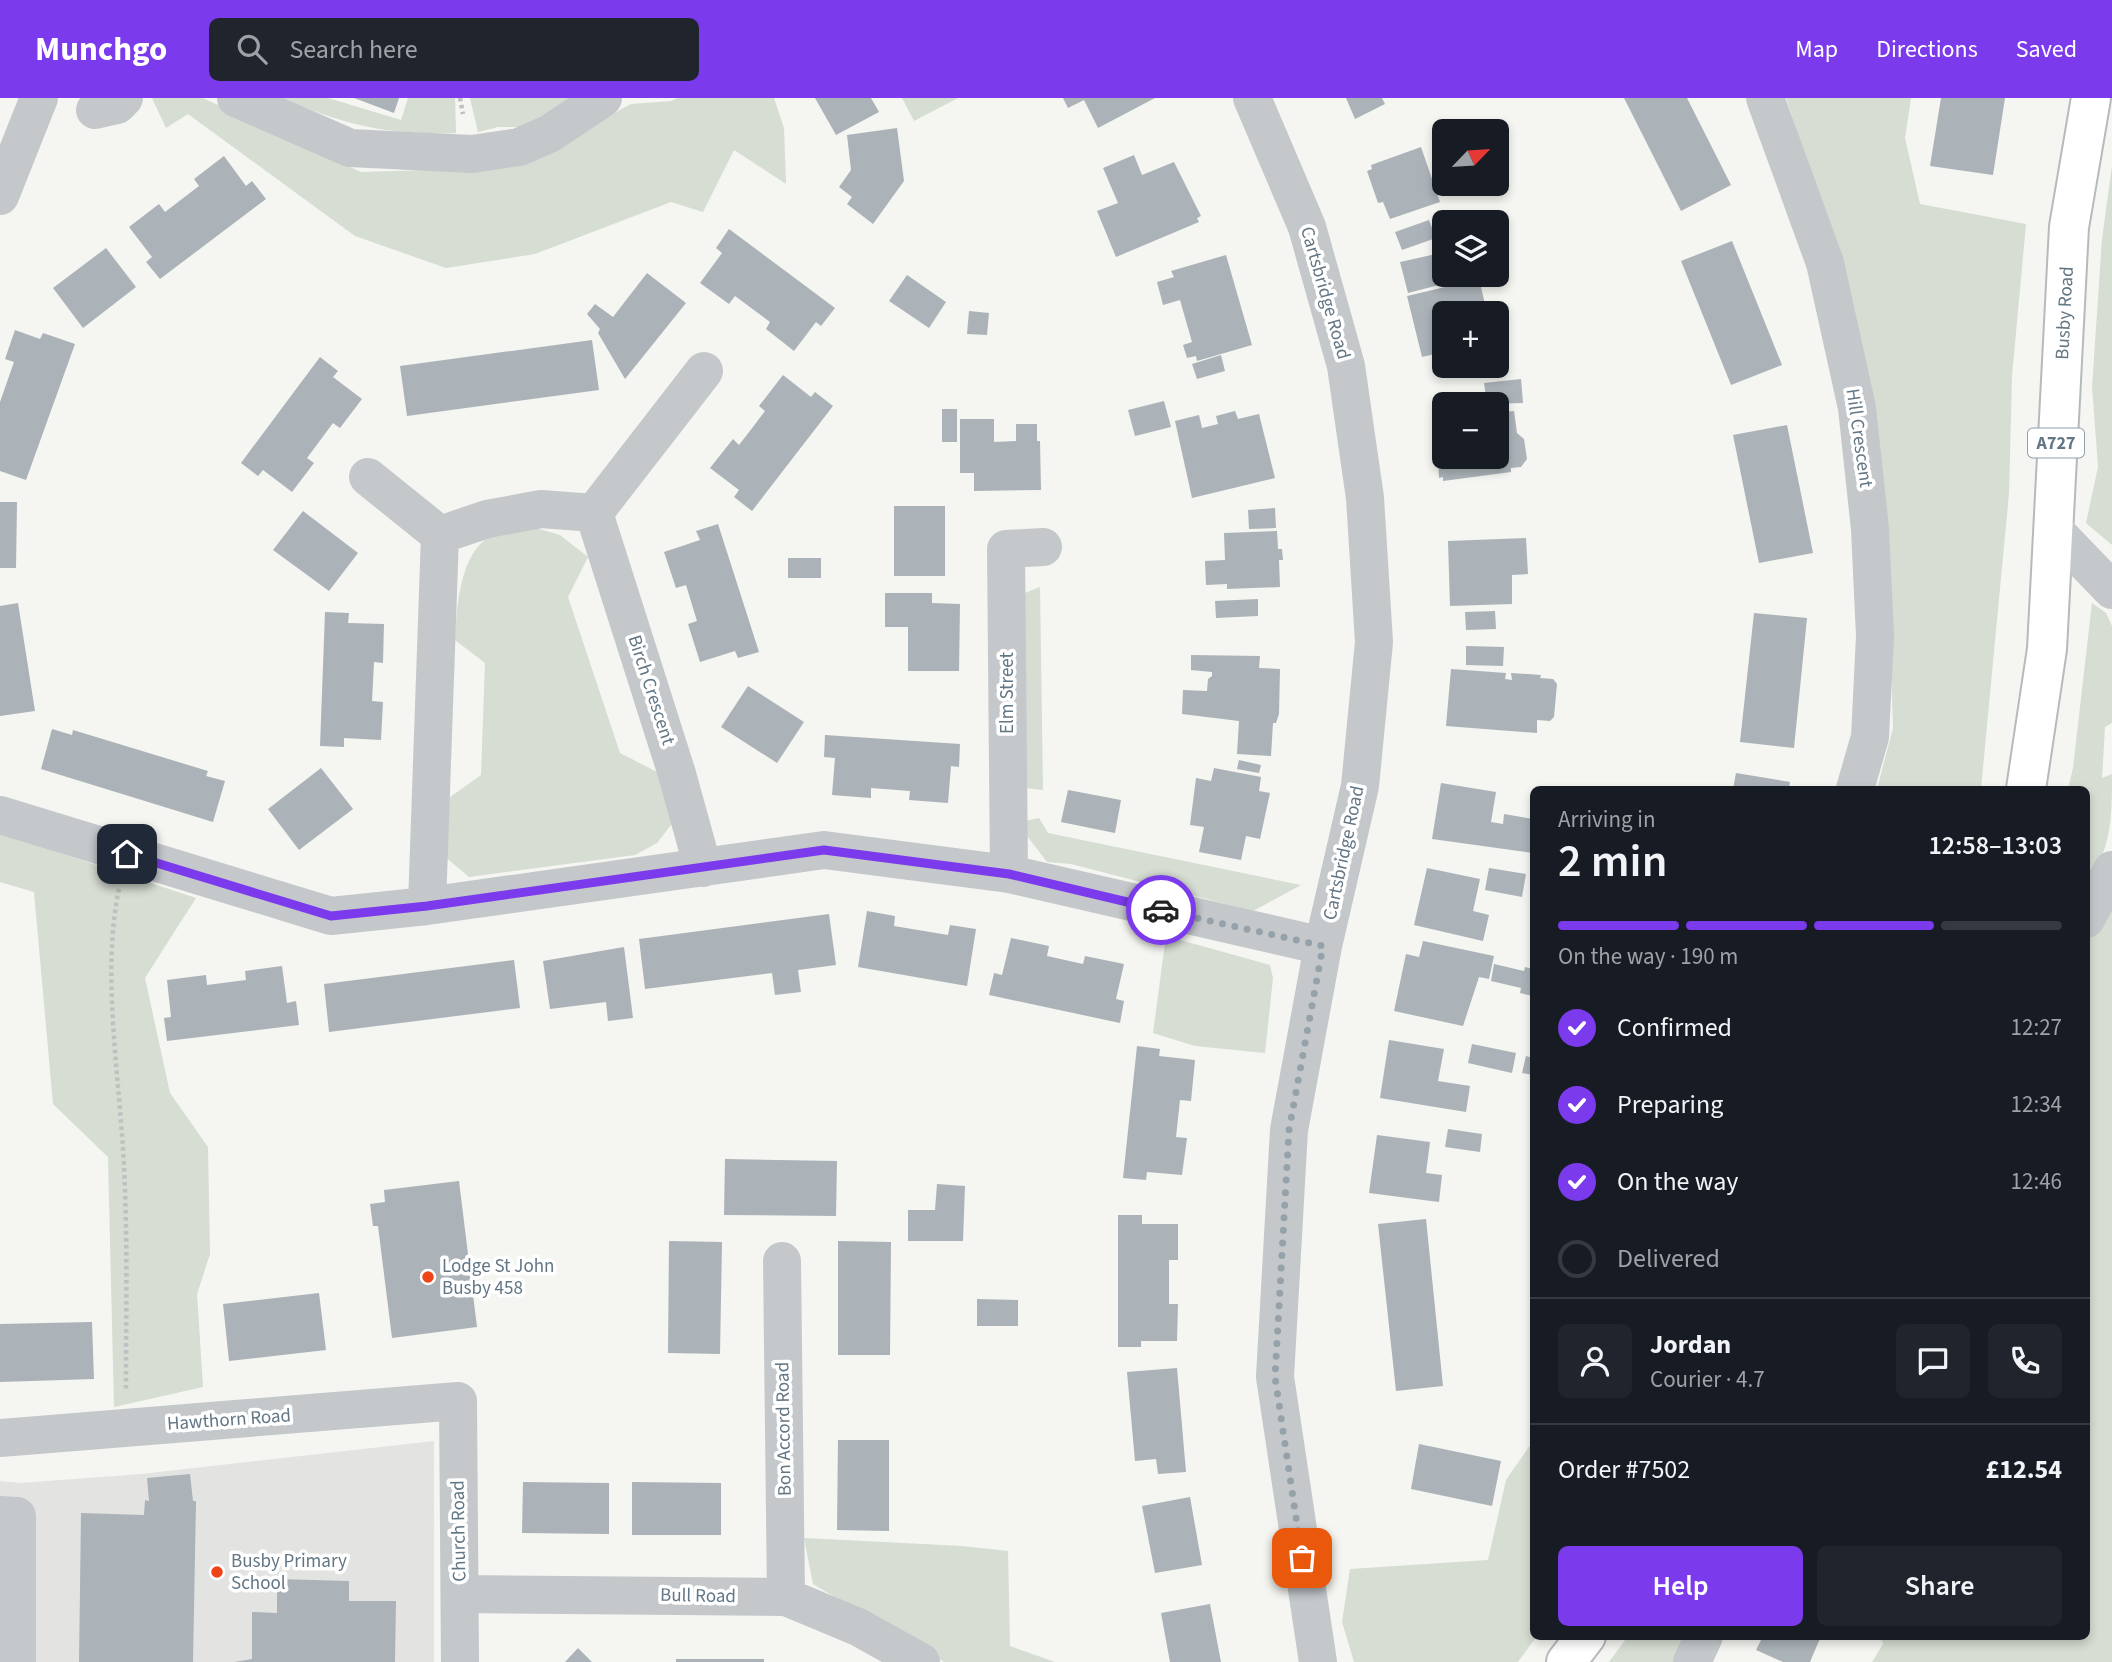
<!DOCTYPE html>
<html lang="en">
<head>
<meta charset="utf-8">
<style>
  body { margin:0; font-family:"Source Sans 3",sans-serif; background:#20242c; color:#f1f3f6; height:100vh; display:flex; flex-direction:column; font-size:26px; white-space:nowrap }
  * { box-sizing:border-box; margin:0 }
  p { font-size:23px; color:#9ea1a6 }
  .icon { flex:none; width:38px; height:38px; fill:none; stroke:currentColor; stroke-width:2; stroke-linecap:round; stroke-linejoin:round }
  .map { position:relative; flex:1; overflow:hidden }
  .side { position:absolute; left:1530px; top:688px; width:560px; height:854px; display:flex; flex-direction:column; background:#171b24; border-radius:10px; box-shadow:0 4px 10px #0003 }
  .side>* { flex:none }
  .needle { width:46px; rotate:65deg }
  .controls { position:absolute; left:1432px; top:21px; display:grid; gap:14px }
  .controls a { display:grid; place-items:center; width:77px; height:77px; border-radius:10px; background:#171b24; box-shadow:0 4px 10px #0003; font-size:35px }
  .pin { position:absolute; display:grid; place-items:center; width:60px; height:60px; color:#fff; margin:-30px; border-radius:14px; box-shadow:0 4px 10px #0006 }
  .courier { position:absolute; display:grid; place-items:center; width:70px; height:70px; margin:-35px; border:5px solid #7c3aed; border-radius:50%; background:#fff; color:#222; box-shadow:0 2px 9px #0007 }
  .head em { font-style:normal; font-weight:600 }
  .head div { display:flex; flex-direction:column-reverse }
  .head { display:flex; align-items:center; justify-content:space-between; height:119px; padding:0 28px }
  h1 { font-size:46px; font-weight:600; line-height:52px }
  .bar { display:grid; grid-template-columns:repeat(4,1fr); gap:10px 7px; align-content:center; height:84px; padding:0 28px }
  .bar i { height:9px; border-radius:5px; background:#363941 }
  .bar .active { background:#7c3aed }
  .bar p { grid-column:span 4 }
  .line { display:flex; align-items:center; gap:18px; padding:0 28px; border-top:2px solid #363941 }
  .line div { flex:1 }
  .round { display:grid; place-items:center; flex:none; width:74px; height:74px; border-radius:10px; background:#20242c }
  ol { padding:0 28px; list-style:none }
  li { display:flex; align-items:center; gap:21px; height:77px }
  li p { margin-inline-start:auto }
  li .icon { padding:7px; border-radius:50%; background:#7c3aed; color:#fff; stroke-width:4 }
  li:last-child { color:#9ea1a6 }
  li i { width:38px; height:38px; border:4px solid #363941; border-radius:50% }
  .button { display:flex; gap:14px; margin-top:auto; padding:14px 28px }
  .button a { flex:1; height:80px; border-radius:10px; background:#7c3aed; color:#fff; font-size:28px; font-weight:600; line-height:80px; text-align:center }
  .button a+a { background:#20242c; color:#f1f3f6 }
  header { display:flex; align-items:center; gap:42px; box-sizing:border-box; height:98px; padding:0 35px; background:#7c3aed; color:#fff }
  header strong { font-size:33px }
  nav { display:flex; gap:38px; margin-inline-start:auto; font-size:24px }
  .search { width:490px; height:63px; background:#20242c; display:flex; align-items:center; gap:18px; box-sizing:border-box; padding:0 24px; border-radius:10px; color:#9ea1a6; font-size:26px }
  .map>svg:first-child { display:block }
</style>
</head>
<body>
<header>
<strong>Munchgo</strong>
<div class="search"><svg class="icon" aria-label="search" viewBox="0 0 24 24"><circle cx="10" cy="10" r="6"/><path d="M15 15l6 6"/></svg>Search here</div>
<nav><a>Map</a><a>Directions</a><a>Saved</a></nav>
</header>
<div class="map">
<svg width="2112" height="1564" viewBox="0 0 2112 1564">
  <rect width="100%" height="100%" fill="#f5f5f1"/>
  <!-- built -->
  <path fill="#e3e4e2" d="M 434,1343 L 434,1564 L 0,1564 L 0,1383 L 21,1385 L 141,1376 Z"/>
  <!-- green -->
  <path fill="#d6ddd2" d="M 152,0 L 203,0 L 361,74 L 428,72 L 564,42 L 631,6 L 671,3 L 678,0 L 774,0 L 784,30 L 786,86 L 734,52 L 703,114 L 671,104 L 535,156 L 446,170 L 355,138 L 188,16 L 166,30 Z
    M 280,0 L 328,0 L 401,22 L 408,0 L 455,0 L 456,35 C 384,37 347,27 280,0 Z
    M 470,0 L 570,0 L 533,29 L 498,29 L 478,34 Z
    M 902,0 L 958,0 L 914,23 Z
    M 1786,0 L 1911,0 L 1905,40 L 1920,106 L 2026,126 L 2012,278 L 2009,395 L 1981,691 L 1877,691 L 1893,630 L 1889,510 L 1851,198 Z
    M 2112,68 L 2112,447 L 2086,425 L 2098,369 L 2092,289 L 2102,141 Z
    M 536,430 L 560,437 L 588,459 L 568,499 L 620,655 L 661,676 L 674,723 L 657,745 L 635,757 L 469,779 L 444,758 L 446,702 L 481,677 L 485,565 L 455,542 C 457,509 459,455 492,437 C 503,431 523,432 536,430 Z
    M 1040,489 L 1043,692 L 1025,690 L 1025,495 Z
    M 2092,505 L 2106,515 L 2112,528 L 2112,625 L 2105,629 L 2102,680 L 2112,676 C 2112,726 2111,747 2086,791 L 2086,691 L 2068,691 L 2073,670 Z
    M 1039,720 L 1048,735 L 1301,787 L 1253,813 L 1071,766 L 1047,764 L 1024,734 L 1025,723 Z
    M 0,735 L 196,800 L 145,880 L 170,995 L 208,1049 L 210,1156 L 197,1196 L 203,1289 L 114,1309 L 108,1059 L 53,1006 L 34,794 L 0,784 Z
    M 2112,801 L 2112,1564 L 1872,1564 L 1883,1546 L 1881,1538 L 2086,1538 L 2086,842 Z
    M 1166,838 L 1270,867 L 1273,880 L 1265,955 L 1195,948 L 1153,935 Z
    M 1533,1343 L 1533,1538 L 1537,1538 L 1518,1564 L 1354,1564 L 1342,1524 L 1350,1471 L 1488,1462 L 1506,1382 Z
    M 804,1440 L 962,1448 L 1008,1453 L 1010,1548 L 1055,1564 L 944,1564 L 813,1486 Z
    M 1628,1538 L 1690,1538 L 1675,1564 L 1609,1564 Z"/>
  <!-- building -->
  <path fill="#abb3b8" d="M 354,0 L 399,0 L 394,15 Z
    M 815,0 L 871,0 L 879,14 L 836,37 Z
    M 1063,0 L 1155,0 L 1098,30 L 1084,2 L 1068,10 Z
    M 1346,0 L 1382,0 L 1385,6 L 1355,21 Z
    M 1624,0 L 1687,0 L 1731,87 L 1681,113 Z
    M 1941,0 L 2005,0 L 1993,77 L 1930,68 Z
    M 897,30 L 904,83 L 873,126 L 847,106 L 852,99 L 839,89 L 851,72 L 847,37 Z
    M 1421,49 L 1440,104 L 1390,121 L 1383,104 L 1378,105 L 1367,73 L 1372,71 L 1371,67 Z
    M 1134,57 L 1142,77 L 1174,64 L 1201,118 L 1197,120 L 1199,124 L 1116,159 L 1097,113 L 1118,105 L 1103,70 Z
    M 224,58 L 246,88 L 252,83 L 266,101 L 160,181 L 146,164 L 152,159 L 129,129 L 159,106 L 165,114 L 199,88 L 194,81 Z
    M 1429,122 L 1436,140 L 1402,152 L 1395,134 Z
    M 729,131 L 835,210 L 821,228 L 816,224 L 794,253 L 766,231 L 770,224 L 735,198 L 729,206 L 700,185 L 722,155 L 716,150 Z
    M 1732,143 L 1782,267 L 1731,287 L 1681,163 Z
    M 106,150 L 136,189 L 83,230 L 53,190 Z
    M 1436,156 L 1442,180 L 1438,181 L 1439,187 L 1408,195 L 1400,164 Z
    M 1226,157 L 1252,247 L 1197,263 L 1196,258 L 1187,260 L 1183,247 L 1192,244 L 1180,202 L 1163,207 L 1157,184 L 1174,179 L 1171,173 Z
    M 647,175 L 686,205 L 625,281 L 598,235 L 600,231 L 587,216 L 595,206 L 613,219 Z
    M 907,177 L 946,204 L 929,230 L 889,203 Z
    M 1479,181 L 1486,210 L 1500,207 L 1507,236 L 1496,239 L 1496,215 L 1444,215 L 1444,254 L 1422,259 L 1407,198 Z
    M 969,213 L 989,215 L 987,237 L 967,236 Z
    M 15,232 L 40,241 L 43,235 L 75,246 L 26,382 L 0,373 L 0,304 L 14,264 L 5,261 Z
    M 592,242 L 599,292 L 407,318 L 400,268 Z
    M 1221,257 L 1225,273 L 1197,281 L 1192,266 Z
    M 320,259 L 338,273 L 333,279 L 362,301 L 340,330 L 333,325 L 307,360 L 314,365 L 292,394 L 263,372 L 258,378 L 241,365 Z
    M 783,277 L 811,299 L 815,294 L 833,308 L 752,413 L 734,399 L 739,392 L 710,370 L 733,341 L 739,347 L 753,329 L 765,313 L 759,308 Z
    M 1521,281 L 1523,305 L 1487,306 L 1484,285 Z
    M 1164,303 L 1171,329 L 1135,338 L 1128,312 Z
    M 1503,310 L 1504,314 L 1514,313 L 1517,335 L 1524,341 L 1527,361 L 1521,369 L 1511,370 L 1511,374 L 1443,383 L 1443,379 L 1439,380 L 1436,318 L 1444,317 L 1444,359 L 1496,359 L 1496,311 Z
    M 942,311 L 957,311 L 957,344 L 942,344 Z
    M 1235,313 L 1238,321 L 1259,316 L 1275,380 L 1192,400 L 1175,323 L 1199,317 L 1202,330 L 1218,326 L 1216,318 Z
    M 960,321 L 994,321 L 994,344 L 1016,343 L 1016,326 L 1037,326 L 1037,343 L 1040,343 L 1041,392 L 974,393 L 974,375 L 960,375 Z
    M 1787,327 L 1813,455 L 1759,465 L 1733,337 Z
    M 0,404 L 17,404 L 16,470 L 0,470 Z
    M 894,408 L 945,408 L 945,478 L 894,478 Z
    M 1275,410 L 1276,430 L 1249,431 L 1248,412 Z
    M 303,413 L 358,455 L 329,493 L 273,452 Z
    M 718,426 L 759,554 L 738,560 L 735,553 L 700,564 L 688,526 L 697,523 L 686,487 L 676,490 L 664,454 L 700,442 L 696,433 Z
    M 1277,433 L 1278,451 L 1282,451 L 1283,462 L 1279,462 L 1280,489 L 1227,491 L 1227,486 L 1206,487 L 1205,463 L 1225,462 L 1224,435 Z
    M 1526,440 L 1528,476 L 1512,477 L 1512,506 L 1450,508 L 1448,443 Z
    M 788,460 L 821,460 L 821,480 L 788,480 Z
    M 885,495 L 932,495 L 932,505 L 960,506 L 959,573 L 908,573 L 908,529 L 885,529 Z
    M 1258,501 L 1258,518 L 1216,520 L 1215,503 Z
    M 18,505 L 35,613 L 0,618 L 0,508 Z
    M 1495,513 L 1496,531 L 1466,532 L 1465,514 Z
    M 325,514 L 349,515 L 348,525 L 384,526 L 383,565 L 374,564 L 372,603 L 383,604 L 381,642 L 344,640 L 344,649 L 320,648 Z
    M 1754,515 L 1807,520 L 1794,650 L 1740,644 Z
    M 1466,548 L 1504,549 L 1503,568 L 1466,567 Z
    M 1191,557 L 1260,558 L 1259,570 L 1280,571 L 1279,616 L 1276,625 L 1273,625 L 1271,658 L 1237,656 L 1239,623 L 1182,616 L 1183,592 L 1207,593 L 1208,581 L 1212,578 L 1212,574 L 1191,572 Z
    M 1451,571 L 1506,575 L 1505,581 L 1512,582 L 1511,575 L 1541,577 L 1540,580 L 1553,581 L 1557,586 L 1554,619 L 1550,623 L 1537,622 L 1537,635 L 1446,628 Z
    M 748,588 L 804,624 L 777,665 L 721,629 Z
    M 52,631 L 72,637 L 73,632 L 208,673 L 206,678 L 225,683 L 213,724 L 41,671 Z
    M 825,637 L 960,646 L 959,669 L 951,668 L 948,705 L 909,702 L 910,693 L 871,690 L 871,700 L 832,697 L 835,660 L 824,659 Z
    M 1239,662 L 1261,667 L 1259,675 L 1237,671 Z
    M 321,670 L 353,711 L 299,752 L 268,711 Z
    M 1214,670 L 1261,679 L 1259,693 L 1270,695 L 1260,741 L 1246,738 L 1241,762 L 1199,754 L 1204,729 L 1190,727 L 1196,680 L 1211,683 Z
    M 1736,675 L 1790,684 L 1789,691 L 1733,691 Z
    M 1441,685 L 1496,694 L 1491,724 L 1503,726 L 1504,716 L 1533,721 L 1533,755 L 1432,741 Z
    M 1068,692 L 1121,702 L 1115,735 L 1061,724 Z
    M 1427,770 L 1480,781 L 1473,813 L 1489,817 L 1483,843 L 1414,827 Z
    M 1489,770 L 1526,776 L 1522,799 L 1485,792 Z
    M 867,813 L 895,818 L 894,828 L 948,837 L 950,827 L 976,831 L 967,888 L 858,869 Z
    M 829,816 L 836,867 L 798,872 L 801,894 L 775,897 L 772,875 L 645,891 L 639,841 Z
    M 1011,840 L 1049,848 L 1047,858 L 1083,866 L 1085,858 L 1124,866 L 1116,901 L 1124,903 L 1120,925 L 989,897 L 994,875 L 1002,877 Z
    M 1423,843 L 1494,858 L 1489,881 L 1479,879 L 1463,928 L 1394,913 L 1406,856 L 1419,859 Z
    M 624,849 L 633,920 L 608,923 L 606,904 L 550,911 L 543,863 Z
    M 514,862 L 520,910 L 329,934 L 324,886 Z
    M 1494,866 L 1524,873 L 1525,869 L 1533,871 L 1533,898 L 1520,895 L 1521,890 L 1491,883 Z
    M 282,868 L 287,905 L 296,903 L 299,927 L 167,943 L 164,920 L 171,919 L 167,882 L 206,877 L 207,887 L 246,882 L 245,873 Z
    M 1389,942 L 1444,951 L 1438,983 L 1470,988 L 1466,1014 L 1380,1000 Z
    M 1472,946 L 1516,955 L 1512,975 L 1468,965 Z
    M 1137,948 L 1160,951 L 1159,958 L 1195,962 L 1191,1003 L 1180,1002 L 1176,1039 L 1187,1040 L 1182,1077 L 1147,1074 L 1146,1082 L 1123,1080 Z
    M 1526,958 L 1533,960 L 1533,977 L 1522,975 Z
    M 1448,1031 L 1482,1036 L 1480,1054 L 1445,1049 Z
    M 1377,1037 L 1430,1044 L 1426,1075 L 1442,1077 L 1439,1104 L 1369,1095 Z
    M 725,1061 L 837,1063 L 836,1118 L 724,1117 Z
    M 459,1083 L 477,1229 L 392,1240 L 378,1128 L 373,1128 L 370,1106 L 385,1104 L 384,1092 Z
    M 937,1086 L 965,1088 L 963,1143 L 908,1143 L 908,1112 L 935,1112 Z
    M 1118,1117 L 1142,1117 L 1142,1126 L 1178,1126 L 1178,1162 L 1169,1162 L 1169,1206 L 1178,1206 L 1177,1243 L 1141,1243 L 1141,1249 L 1118,1249 Z
    M 1426,1121 L 1443,1288 L 1396,1293 L 1378,1126 Z
    M 669,1143 L 722,1144 L 720,1256 L 668,1255 Z
    M 838,1143 L 891,1144 L 890,1257 L 838,1257 Z
    M 319,1195 L 326,1252 L 229,1263 L 223,1206 Z
    M 977,1201 L 1018,1202 L 1018,1228 L 977,1228 Z
    M 92,1224 L 94,1281 L 0,1284 L 0,1226 Z
    M 1177,1270 L 1186,1374 L 1158,1376 L 1156,1361 L 1135,1363 L 1127,1274 Z
    M 838,1342 L 889,1342 L 889,1433 L 837,1432 Z
    M 1419,1346 L 1501,1363 L 1492,1408 L 1411,1391 Z
    M 190,1376 L 193,1403 L 196,1403 L 193,1564 L 79,1564 L 81,1415 L 144,1417 L 145,1402 L 149,1403 L 147,1380 Z
    M 523,1384 L 609,1385 L 609,1436 L 522,1435 Z
    M 632,1384 L 721,1385 L 721,1437 L 632,1437 Z
    M 1190,1399 L 1202,1467 L 1155,1475 L 1142,1408 Z
    M 277,1481 L 349,1483 L 349,1503 L 396,1503 L 395,1564 L 234,1564 L 252,1561 L 252,1514 L 277,1515 Z
    M 1210,1506 L 1221,1564 L 1170,1564 L 1161,1515 Z
    M 1763,1538 L 1821,1538 L 1810,1564 L 1783,1564 L 1756,1552 Z
    M 578,1550 L 592,1564 L 565,1564 Z
    M 676,1561 L 764,1561 L 764,1564 L 676,1564 Z"/>
  <g fill="none" stroke-linecap="round" stroke-linejoin="round">
    <defs>
      <g id="major">
        <path id="s1" d="M 2026,691 L 2047,551 L 2069,129 L 2091,0"/>
        <path d="M 1566,1564 L 1586,1538"/>
      </g>
    </defs>
    <!-- major casing -->
    <use href="#major" stroke="#b5babd" stroke-width="42"/>
    <!-- path -->
    <path stroke="#bec0c2" stroke-width="4.5" stroke-dasharray="3.5 3.5" stroke-linecap="butt" d="M 460,0 L 463,16
      M 119,791 C 102,870 118,970 123,1051 C 128,1131 126,1212 126,1292"/>
    <!-- minor -->
    <path stroke="#c4c8cb" stroke-width="38" d="M 236,0 L 350,50 L 472,56 L 519,49 L 549,36 L 603,0
      M 1252,0 L 1307,129 L 1346,268 L 1365,400 L 1374,544 L 1360,688 L 1323,848 L 1289,1032 L 1275,1279 L 1318,1564
      M 1765,0 L 1825,165 L 1857,310 L 1870,431 L 1875,538 L 1870,639 L 1855,691
      M 95,12 L 117,7 L 124,0
      M 0,98 L 39,0
      M 368,379 L 440,437
      M 594,415 L 704,273
      M 2054,432 L 2112,492
      M 0,717 L 331,818 L 427,808 L 824,752 L 1009,776 L 1323,848
      M 1009,776 L 1006,451 L 1043,449
      M 427,808 L 440,437 L 487,421 L 541,411 L 594,415 L 677,676 L 703,770
      M 2086,821 L 2112,772
      M 782,1163 L 786,1499
      M 0,1340 L 458,1303 L 460,1564
      M 0,1417 L 17,1418 L 17,1564
      M 460,1496 L 786,1499 L 858,1529 L 921,1564
      M 1692,1564 L 1704,1538"/>
    <!-- major -->
    <use href="#major" stroke="#fff" stroke-width="38"/>
  </g>
  <g fill="none" stroke-linecap="round" stroke-linejoin="round">
    <!-- done -->
    <path stroke="#95a2aa" stroke-width="7" stroke-dasharray="0 12.6" d="M 1161,812 L 1323,848 L 1289,1032 L 1275,1279 L 1302,1460"/>
    <!-- route -->
    <path stroke="#7c3aed" stroke-width="9" d="M 127,756 L 331,818 L 427,808 L 824,752 L 1009,776 L 1161,812"/>
  </g>
  <!-- markers -->
  <g fill="#ee4418" stroke="#fff" stroke-width="2.5">
    <circle cx="428" cy="1179" r="7"/>
    <circle cx="217" cy="1474" r="7"/>
  </g>
  <g text-anchor="middle" dominant-baseline="central" stroke-width="7" stroke-linejoin="round" paint-order="stroke">
    <!-- shield labels -->
    <rect fill="#fff" stroke="#919fa9" stroke-width="2" x="2028" y="330.5" width="56" height="29" rx="5"/>
    <g font-size="18" font-weight="bold" fill="#627684">
      <text x="2056" y="345">A727</text>
    </g>
    <!-- street labels -->
    <g font-size="19" fill="#627684" stroke="#fff">
      <text transform="translate(1325 195) rotate(74)">Cartsbridge Road</text>
      <text stroke="none"><textPath href="#s1" startOffset="478">Busby Road</textPath></text>
      <text transform="translate(1859 340) rotate(82)">Hill Crescent</text>
      <text transform="translate(651 592) rotate(72)">Birch Crescent</text>
      <text transform="translate(1007 595) rotate(-90)">Elm Street</text>
      <text transform="translate(1344 755) rotate(-78)">Cartsbridge Road</text>
      <text transform="translate(229 1322) rotate(-4)">Hawthorn Road</text>
      <text transform="translate(784 1331) rotate(-91)">Bon Accord Road</text>
      <text transform="translate(459 1433) rotate(-91)">Church Road</text>
      <text transform="translate(698 1498) rotate(1)">Bull Road</text>
    </g>
    <!-- poi labels -->
    <g font-size="19" fill="#627684" stroke="#fff" text-anchor="start">
      <text x="442" y="1168">Lodge St John<tspan x="442" dy="22">Busby 458</tspan></text>
      <text x="231" y="1463">Busby Primary<tspan x="231" dy="22">School</tspan></text>
    </g>
  </g>
</svg>
<div class="controls">
<a><svg class="needle" viewBox="-14 -14 28 28"><path d="M0-13l5 13h-10z" fill="#e53935"/><path d="M0 13l5-13h-10z" fill="#9ea1a6"/></svg></a>
<a><svg class="icon" aria-label="layers" viewBox="0 0 24 24"><path d="M12 4l9 5-9 5-9-5zM3 14l9 5 9-5"/></svg></a>
<a>+</a>
<a>−</a>
</div>
<div class="pin" style="left:1302px;top:1460px;background:#ea580c"><svg class="icon" aria-label="bag" viewBox="0 0 24 24"><path d="M5 8h14l-1 12H6zM9 8a3 3 0 0 1 6 0"/></svg></div>
<div class="pin" style="left:127px;top:756px;background:#1f2937"><svg class="icon" aria-label="home" viewBox="0 0 24 24"><path d="M3 11l9-7 9 7M6 9v11h12V9"/></svg></div>
<div class="courier" style="left:1161px;top:812px"><svg class="icon" aria-label="car" viewBox="0 0 24 24"><path d="M5 17H2v-5l4-1 3-4h7l3 4 3 1v5h-3M9 17h6M6 11h13"/><circle cx="7" cy="17" r="2"/><circle cx="17" cy="17" r="2"/></svg></div>
<section class="side">
<div class="head"><div><h1>2 min</h1><p>Arriving in</p></div><em>12:58–13:03</em></div>
<div class="bar"><i class="active"></i><i class="active"></i><i class="active"></i><i></i><p>On the way · 190 m</p></div>
<ol>
<li><svg class="icon" aria-label="check" viewBox="0 0 24 24"><path d="M5 12l5 5 9-10"/></svg>Confirmed<p>12:27</p></li>
<li><svg class="icon" aria-label="check" viewBox="0 0 24 24"><path d="M5 12l5 5 9-10"/></svg>Preparing<p>12:34</p></li>
<li><svg class="icon" aria-label="check" viewBox="0 0 24 24"><path d="M5 12l5 5 9-10"/></svg>On the way<p>12:46</p></li>
<li><i></i>Delivered</li>
</ol>
<div class="line" style="height:126px"><a class="round"><svg class="icon" aria-label="person" viewBox="0 0 24 24"><circle cx="12" cy="8" r="4"/><path d="M4 21q1-7 8-7t8 7"/></svg></a><div><b>Jordan</b><p>Courier · 4.7</p></div><a class="round"><svg class="icon" aria-label="chat" viewBox="0 0 24 24"><path d="M4 5h16v11H9l-5 4z"/></svg></a><a class="round"><svg class="icon" aria-label="phone" viewBox="0 0 24 24"><path d="M5 4h4l2 5-3 2q2 4 5 5l2-3 5 2v4C11 20 4 13 5 4z"/></svg></a></div>
<div class="line" style="height:91px"><div>Order #7502</div><b>£12.54</b></div>
<div class="button"><a>Help</a><a>Share</a></div>
</section>
</div>
</body>
</html>
